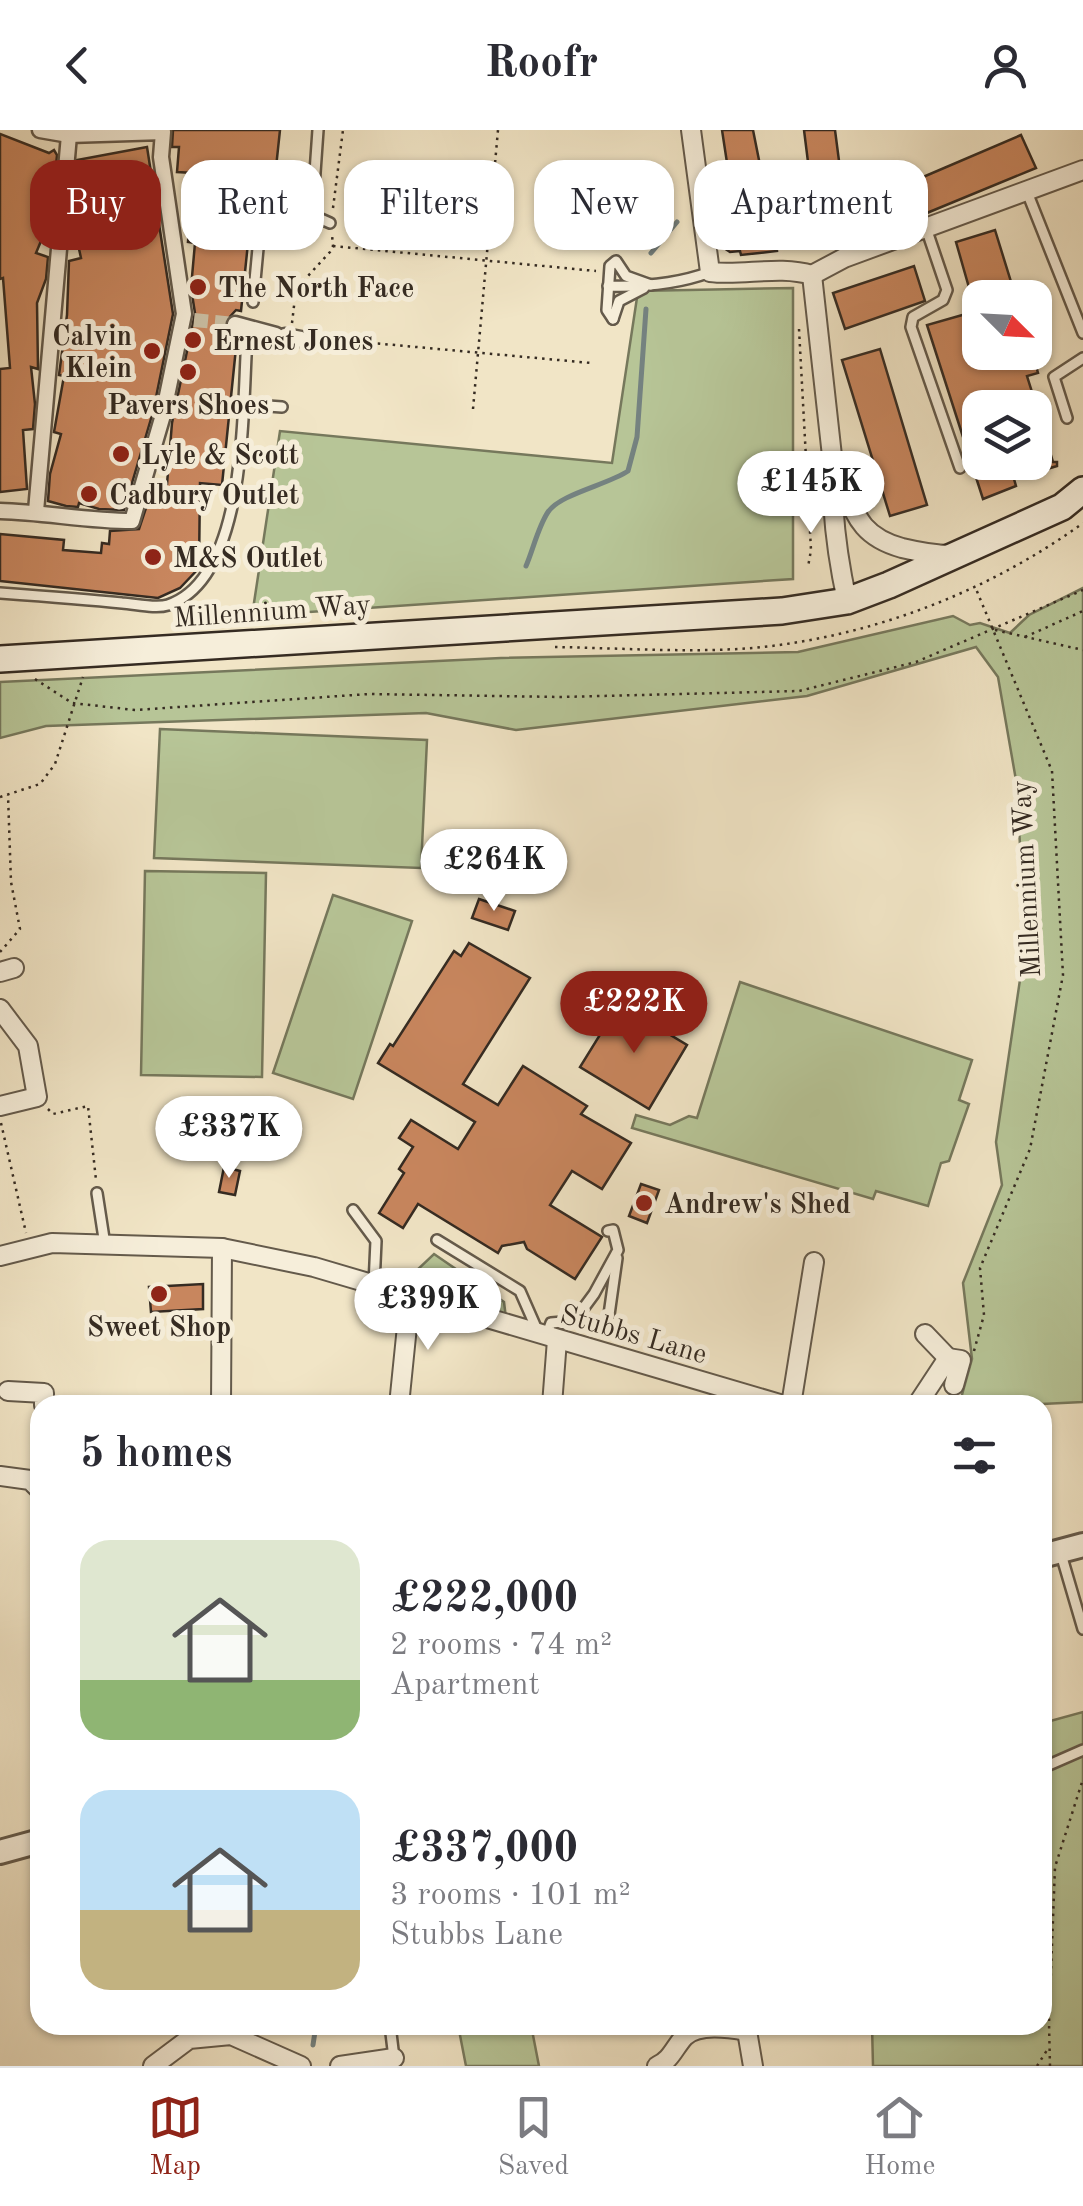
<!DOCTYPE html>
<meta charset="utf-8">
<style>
body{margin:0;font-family:"Old Standard TT",serif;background:#f2f2f3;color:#2b2b33;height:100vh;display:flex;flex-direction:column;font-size:38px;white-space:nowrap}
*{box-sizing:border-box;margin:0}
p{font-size:32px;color:#7c7c81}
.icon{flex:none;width:55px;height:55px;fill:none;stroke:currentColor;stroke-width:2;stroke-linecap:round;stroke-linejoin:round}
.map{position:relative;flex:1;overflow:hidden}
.drawer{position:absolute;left:30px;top:1265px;width:1022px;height:640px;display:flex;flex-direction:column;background:#fff;border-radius:30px;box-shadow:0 2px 8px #0004}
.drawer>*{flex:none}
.hud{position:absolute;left:30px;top:30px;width:1025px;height:90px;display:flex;gap:20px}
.needle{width:65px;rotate:114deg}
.controls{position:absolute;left:962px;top:150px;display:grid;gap:20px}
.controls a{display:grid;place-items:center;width:90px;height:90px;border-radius:20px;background:#fff;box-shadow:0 2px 8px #0004;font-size:50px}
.price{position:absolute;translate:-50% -85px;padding:0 22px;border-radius:35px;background:#fff;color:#222;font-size:32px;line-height:65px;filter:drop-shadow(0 2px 5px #0008)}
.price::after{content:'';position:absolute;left:50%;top:60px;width:30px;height:22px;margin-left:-15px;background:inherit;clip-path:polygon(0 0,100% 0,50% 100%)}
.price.current{background:#8f2418;color:#fff}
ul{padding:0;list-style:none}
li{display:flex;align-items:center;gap:30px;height:250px;padding:0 50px}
li span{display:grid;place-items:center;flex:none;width:280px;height:200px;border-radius:30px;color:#555}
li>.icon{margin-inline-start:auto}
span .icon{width:120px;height:120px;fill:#fffc;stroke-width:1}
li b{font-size:42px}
h2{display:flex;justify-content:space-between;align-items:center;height:120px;padding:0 50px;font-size:42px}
.tag{padding:0 35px;border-radius:30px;background:#fff;box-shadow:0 2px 8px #0004;font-size:35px;line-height:90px}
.tag.current{background:#8f2418;color:#fff}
header{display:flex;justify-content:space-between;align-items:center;height:130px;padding:0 50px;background:#fff;font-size:45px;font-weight:600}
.menu{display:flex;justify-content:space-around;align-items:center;height:140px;border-top:2px solid #e1e1e2;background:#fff;font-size:28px;color:#7c7c81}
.menu a{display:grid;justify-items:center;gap:5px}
.menu .current{color:#8f2418}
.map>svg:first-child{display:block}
</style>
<header><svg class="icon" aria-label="back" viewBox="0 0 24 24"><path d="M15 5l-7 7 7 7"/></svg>Roofr<svg class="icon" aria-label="person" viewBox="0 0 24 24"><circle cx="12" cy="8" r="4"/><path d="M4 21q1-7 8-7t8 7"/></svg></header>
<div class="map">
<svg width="1083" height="1936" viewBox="0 0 1083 1936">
<rect width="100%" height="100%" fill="#f1e5c6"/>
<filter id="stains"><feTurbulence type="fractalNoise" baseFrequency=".002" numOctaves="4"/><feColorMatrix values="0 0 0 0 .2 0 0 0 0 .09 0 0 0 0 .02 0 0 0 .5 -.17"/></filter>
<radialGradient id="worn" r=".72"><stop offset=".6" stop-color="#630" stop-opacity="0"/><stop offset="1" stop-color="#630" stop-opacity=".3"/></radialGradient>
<g fill="#b7c597" stroke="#76785c" stroke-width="2.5">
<polygon points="793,158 793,449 252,486 280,301 612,333 638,161"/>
<polygon points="1083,458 1083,1272 1021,1275 960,1272 972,1229 963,1153 1002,1055 996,1012 1025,816 1017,656 998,547 976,517 807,566 516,600 426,583 46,596 0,608 0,552 501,528 798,522 953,486 970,495 980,493 1010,503 1029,485"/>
<polygon points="160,599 427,610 421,738 154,728"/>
<polygon points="145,741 266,743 262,947 141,945"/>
<polygon points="333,765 412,791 353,969 273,943"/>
<polygon points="740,852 972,930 959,970 969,974 949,1031 941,1033 928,1076 876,1061 873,1069 632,998 636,985 670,995 689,986 697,988"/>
<polygon points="434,1124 504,1172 506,1188 416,1154 416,1141"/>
<polygon points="1083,1582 1083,1936 873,1936 872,1895 1042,1895 1043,1593"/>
<polygon points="458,1895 531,1895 539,1936 466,1936"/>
</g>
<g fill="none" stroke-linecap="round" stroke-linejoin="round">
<g stroke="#758280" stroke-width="5">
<polyline points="651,123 677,92"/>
<path d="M526,436C533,420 538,397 548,382C560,364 607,355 628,341L637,307L646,179"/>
<polyline points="313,1915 316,1895"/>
</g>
</g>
<g fill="#c8865e" stroke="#352b22" stroke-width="2.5">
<polygon points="173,0 280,0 273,66 253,64 241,181 236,180 225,192 227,201 237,208 222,355 200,353 199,438 180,458 158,468 0,451 0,404 64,410 63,420 101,423 102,413 109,414 110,401 139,399 154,354 167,354 172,293 195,183 191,158 195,113 188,112 194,43 177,42 179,17 172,17"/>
<polygon points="722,0 753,0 763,50 770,49 777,121 741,125 740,121 730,122 724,118 721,100 727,86 735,85"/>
<polygon points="804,0 835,0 849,108 818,112"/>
<polygon points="0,4 49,23 54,20 57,25 54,55 44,80 52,83 51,87 36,123 48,127 46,149 37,173 38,239 31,237 35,274 33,299 23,300 27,359 0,362 0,239 10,238 3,148 0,149"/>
<polygon points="1021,5 1036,38 922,85 909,53"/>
<polygon points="147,17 173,184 153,282 124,380 99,379 79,373 78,377 66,376 48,371 50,344 61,304 54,302 64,246 59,245 67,185 69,131 81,128 72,87 80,84 75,60 77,30"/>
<polygon points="995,100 1016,168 972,168 956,112"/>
<polygon points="914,136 925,171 845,199 833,163"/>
<polygon points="980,180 980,222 1032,222 1038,243 1027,246 1037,278 980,278 980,332 1035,332 1035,285 1039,285 1053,332 1057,332 1057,336 1014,349 1016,356 983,369 927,195"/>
<polygon points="880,219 927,375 890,386 842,230"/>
<polygon points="479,769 515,781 508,800 472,788"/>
<polygon points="469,813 530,848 463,954 498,975 523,936 587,976 581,984 631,1013 602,1059 572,1041 550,1075 602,1107 575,1149 527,1119 524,1112 502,1116 498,1123 418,1074 403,1098 379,1083 404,1043 399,1039 413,1017 399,1008 411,990 458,1019 475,992 378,933 390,914 393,916 454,821 461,826"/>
<polygon points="619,874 687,915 649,979 580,937"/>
<polygon points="224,1037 240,1041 235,1065 219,1062"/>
<polygon points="641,1054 659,1060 647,1093 629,1086"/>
<polygon points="203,1154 203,1179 151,1182 149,1157"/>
</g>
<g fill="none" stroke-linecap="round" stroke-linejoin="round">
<polyline stroke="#cbc0a5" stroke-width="14" stroke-dasharray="14 7" stroke-linecap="butt" points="194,190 235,194"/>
<g stroke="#645a4b" stroke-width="14">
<g id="service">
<polyline points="886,52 901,106"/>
<polyline points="1027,62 1083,203"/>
<polyline points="312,85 330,93"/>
<polyline points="926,98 947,160 943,170 913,187 911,197 960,338"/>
<path d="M608,156C642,157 678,154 710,142"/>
<polyline points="253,172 260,97 312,85 318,0"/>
<polyline points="613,189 607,180 610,136 616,131 626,146 651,155"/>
<polyline points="613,189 619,171 644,158"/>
<polyline points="242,274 282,277"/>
<polyline points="1067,288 1054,247 1083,228"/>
<path d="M0,463C41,466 82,469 122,473C136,474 156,479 168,475C248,448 242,278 247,208"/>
<polyline points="97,1063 105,1115"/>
<polyline points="353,1080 376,1111 374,1155"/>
<polyline points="437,1110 520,1161 538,1202"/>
<polyline points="607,1199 617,1128"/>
<polyline points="546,1207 551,1193 574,1191 594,1164 618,1120 613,1100 608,1101"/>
<polyline points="1061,1424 1083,1499"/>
<polyline points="1042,1638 1083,1620"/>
<polyline points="390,1895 394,1928"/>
</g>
</g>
<g stroke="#645a4b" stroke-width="19">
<g id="pedestrian">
<polyline points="235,194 276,205"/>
<polyline points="285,206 301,209"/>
<path d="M0,381C44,382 87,391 132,391L163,285L184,184L161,27L163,2L69,5L40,0"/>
<polyline points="36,381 69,5"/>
</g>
</g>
<g stroke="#645a4b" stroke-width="22">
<g id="minor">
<path d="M691,0L710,142C744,146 779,135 812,145"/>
<path d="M812,145L833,335C855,375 852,404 902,418C919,422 933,425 950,425"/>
<polyline points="812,145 844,128 1083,40"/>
<path d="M833,336C831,382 837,425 847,471"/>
<polyline points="0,842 14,838"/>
<polyline points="0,879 28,916 37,967 0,976"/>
<polyline points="0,1126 52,1113 222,1118 314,1137 783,1275"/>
<polyline points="925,1204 948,1228"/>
<polyline points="8,1261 44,1263 44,1275"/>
<polyline points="221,1275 222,1118"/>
<polyline points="399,1275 410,1167"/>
<polyline points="552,1275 557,1210"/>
<polyline points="791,1275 814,1132"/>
<polyline points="917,1275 948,1228 961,1230 954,1255"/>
<polyline points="0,1346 30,1350 40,1360"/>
<polyline points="746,1895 753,1936"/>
<polyline points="153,1936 189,1909 231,1905 301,1936"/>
<polyline points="340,1936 394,1928"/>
<path d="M657,1936C671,1930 674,1918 684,1907C698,1893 729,1898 747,1901"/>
</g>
</g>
<g stroke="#645a4b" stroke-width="28">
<g id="tertiary">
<polyline points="1042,1426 1083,1415"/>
<polyline points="0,1722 40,1711"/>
</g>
</g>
<g stroke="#352b22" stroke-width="30">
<polyline id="secondary" points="0,529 782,481 847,471 889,455 1062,377 1083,360"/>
</g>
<g stroke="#352b22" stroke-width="2.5" stroke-dasharray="2.5 5" stroke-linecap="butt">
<polyline points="333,78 343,0"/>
<polyline points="333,116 596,141"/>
<polyline points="292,193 296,159 330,122 333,116 332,105"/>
<polyline points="799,199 811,420 808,437"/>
<polyline points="318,208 591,233"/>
<polyline points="473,279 498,0"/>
<polyline points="995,500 1083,520"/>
<polyline points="1025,507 1083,481"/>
<path d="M555,517C620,518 688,523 753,518C871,507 988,462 1083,393"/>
<polyline points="35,549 72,573 135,580 369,564 561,567 799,561 916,532 1083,460"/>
<polyline points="0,667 40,654 55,634 83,547"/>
<polyline points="0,822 20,799 11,752 8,665"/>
<polyline points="48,979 53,984 88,976 96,1050"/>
<polyline points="1,993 26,1103"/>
<polyline points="974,1221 984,1185 980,1138 1030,1019 1063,845 1052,641 976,459"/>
<polyline points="1037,1936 1049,1917"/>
<polyline points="1050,1936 1049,1893 1055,1737 1083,1649"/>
</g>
<use href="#service" stroke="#f6eeda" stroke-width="9"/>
<use href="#pedestrian" stroke="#f6eeda" stroke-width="14"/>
<use href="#minor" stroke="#f6eeda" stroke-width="18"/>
<use href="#tertiary" stroke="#f6eeda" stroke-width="22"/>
<use href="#secondary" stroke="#f6eeda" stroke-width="25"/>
</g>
<g fill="#8f2418" stroke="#f6eeda" stroke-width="4">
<circle cx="198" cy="157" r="10"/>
<circle cx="193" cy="210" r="10"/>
<circle cx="152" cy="221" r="10"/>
<circle cx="188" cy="242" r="10"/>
<circle cx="121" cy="324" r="10"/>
<circle cx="89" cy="364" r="10"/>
<circle cx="153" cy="427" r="10"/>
<circle cx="644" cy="1073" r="10"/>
<circle cx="159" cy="1164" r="10"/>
</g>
<g text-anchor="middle" stroke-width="10" stroke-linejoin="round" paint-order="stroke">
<g font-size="28" font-weight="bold" fill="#352b22" stroke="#f6eeda" text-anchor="start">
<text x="218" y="167">The North Face</text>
<text x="132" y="215" text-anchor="end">Calvin<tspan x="132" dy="32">Klein</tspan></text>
<text x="213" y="220">Ernest Jones</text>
<text x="188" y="284" text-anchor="middle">Pavers Shoes</text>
<text x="141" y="334">Lyle &amp; Scott</text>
<text x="109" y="374">Cadbury Outlet</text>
<text x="173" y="437">M&amp;S Outlet</text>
<text x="664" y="1083">Andrew's Shed</text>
<text x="159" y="1206" text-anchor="middle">Sweet Shop</text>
</g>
<g font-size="28" fill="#352b22" stroke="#f6eeda">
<text transform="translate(272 480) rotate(-4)" y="10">Millennium Way</text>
<text transform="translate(1025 749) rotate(-93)" y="10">Millennium Way</text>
<text transform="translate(634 1203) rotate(16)" y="10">Stubbs Lane</text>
</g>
</g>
<rect width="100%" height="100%" filter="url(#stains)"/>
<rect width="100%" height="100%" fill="url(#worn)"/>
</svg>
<div class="controls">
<a><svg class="needle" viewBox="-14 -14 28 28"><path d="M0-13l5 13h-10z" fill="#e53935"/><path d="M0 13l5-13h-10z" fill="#7c7c81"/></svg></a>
<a><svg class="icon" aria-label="layers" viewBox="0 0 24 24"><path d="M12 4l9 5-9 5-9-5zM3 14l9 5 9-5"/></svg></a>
</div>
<b class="price" style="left:811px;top:406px">£145K</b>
<b class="price" style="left:494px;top:784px">£264K</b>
<b class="price current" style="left:634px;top:926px">£222K</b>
<b class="price" style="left:229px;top:1051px">£337K</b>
<b class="price" style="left:428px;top:1223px">£399K</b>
<div class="hud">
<a class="tag current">Buy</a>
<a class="tag">Rent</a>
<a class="tag">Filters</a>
<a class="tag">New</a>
<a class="tag">Apartment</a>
</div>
<section class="drawer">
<h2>5 homes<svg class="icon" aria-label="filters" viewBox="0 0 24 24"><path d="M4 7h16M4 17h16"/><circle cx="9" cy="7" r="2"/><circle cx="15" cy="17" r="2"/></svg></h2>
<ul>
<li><span style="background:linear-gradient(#dfe7d0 70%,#8fb573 0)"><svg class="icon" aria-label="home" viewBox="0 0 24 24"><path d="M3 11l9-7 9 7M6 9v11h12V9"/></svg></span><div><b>£222,000</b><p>2 rooms · 74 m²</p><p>Apartment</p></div></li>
<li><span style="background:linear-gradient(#bfe0f5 60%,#c2b280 0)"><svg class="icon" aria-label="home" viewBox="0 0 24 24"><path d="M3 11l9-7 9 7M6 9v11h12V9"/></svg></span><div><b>£337,000</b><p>3 rooms · 101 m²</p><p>Stubbs Lane</p></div></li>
</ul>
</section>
</div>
<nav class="menu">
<a class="current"><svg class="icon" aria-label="map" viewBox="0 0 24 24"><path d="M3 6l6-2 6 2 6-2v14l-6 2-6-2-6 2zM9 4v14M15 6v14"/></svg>Map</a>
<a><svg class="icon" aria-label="saved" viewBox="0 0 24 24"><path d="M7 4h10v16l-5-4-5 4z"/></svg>Saved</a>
<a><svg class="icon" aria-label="home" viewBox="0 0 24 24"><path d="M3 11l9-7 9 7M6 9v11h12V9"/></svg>Home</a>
</nav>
